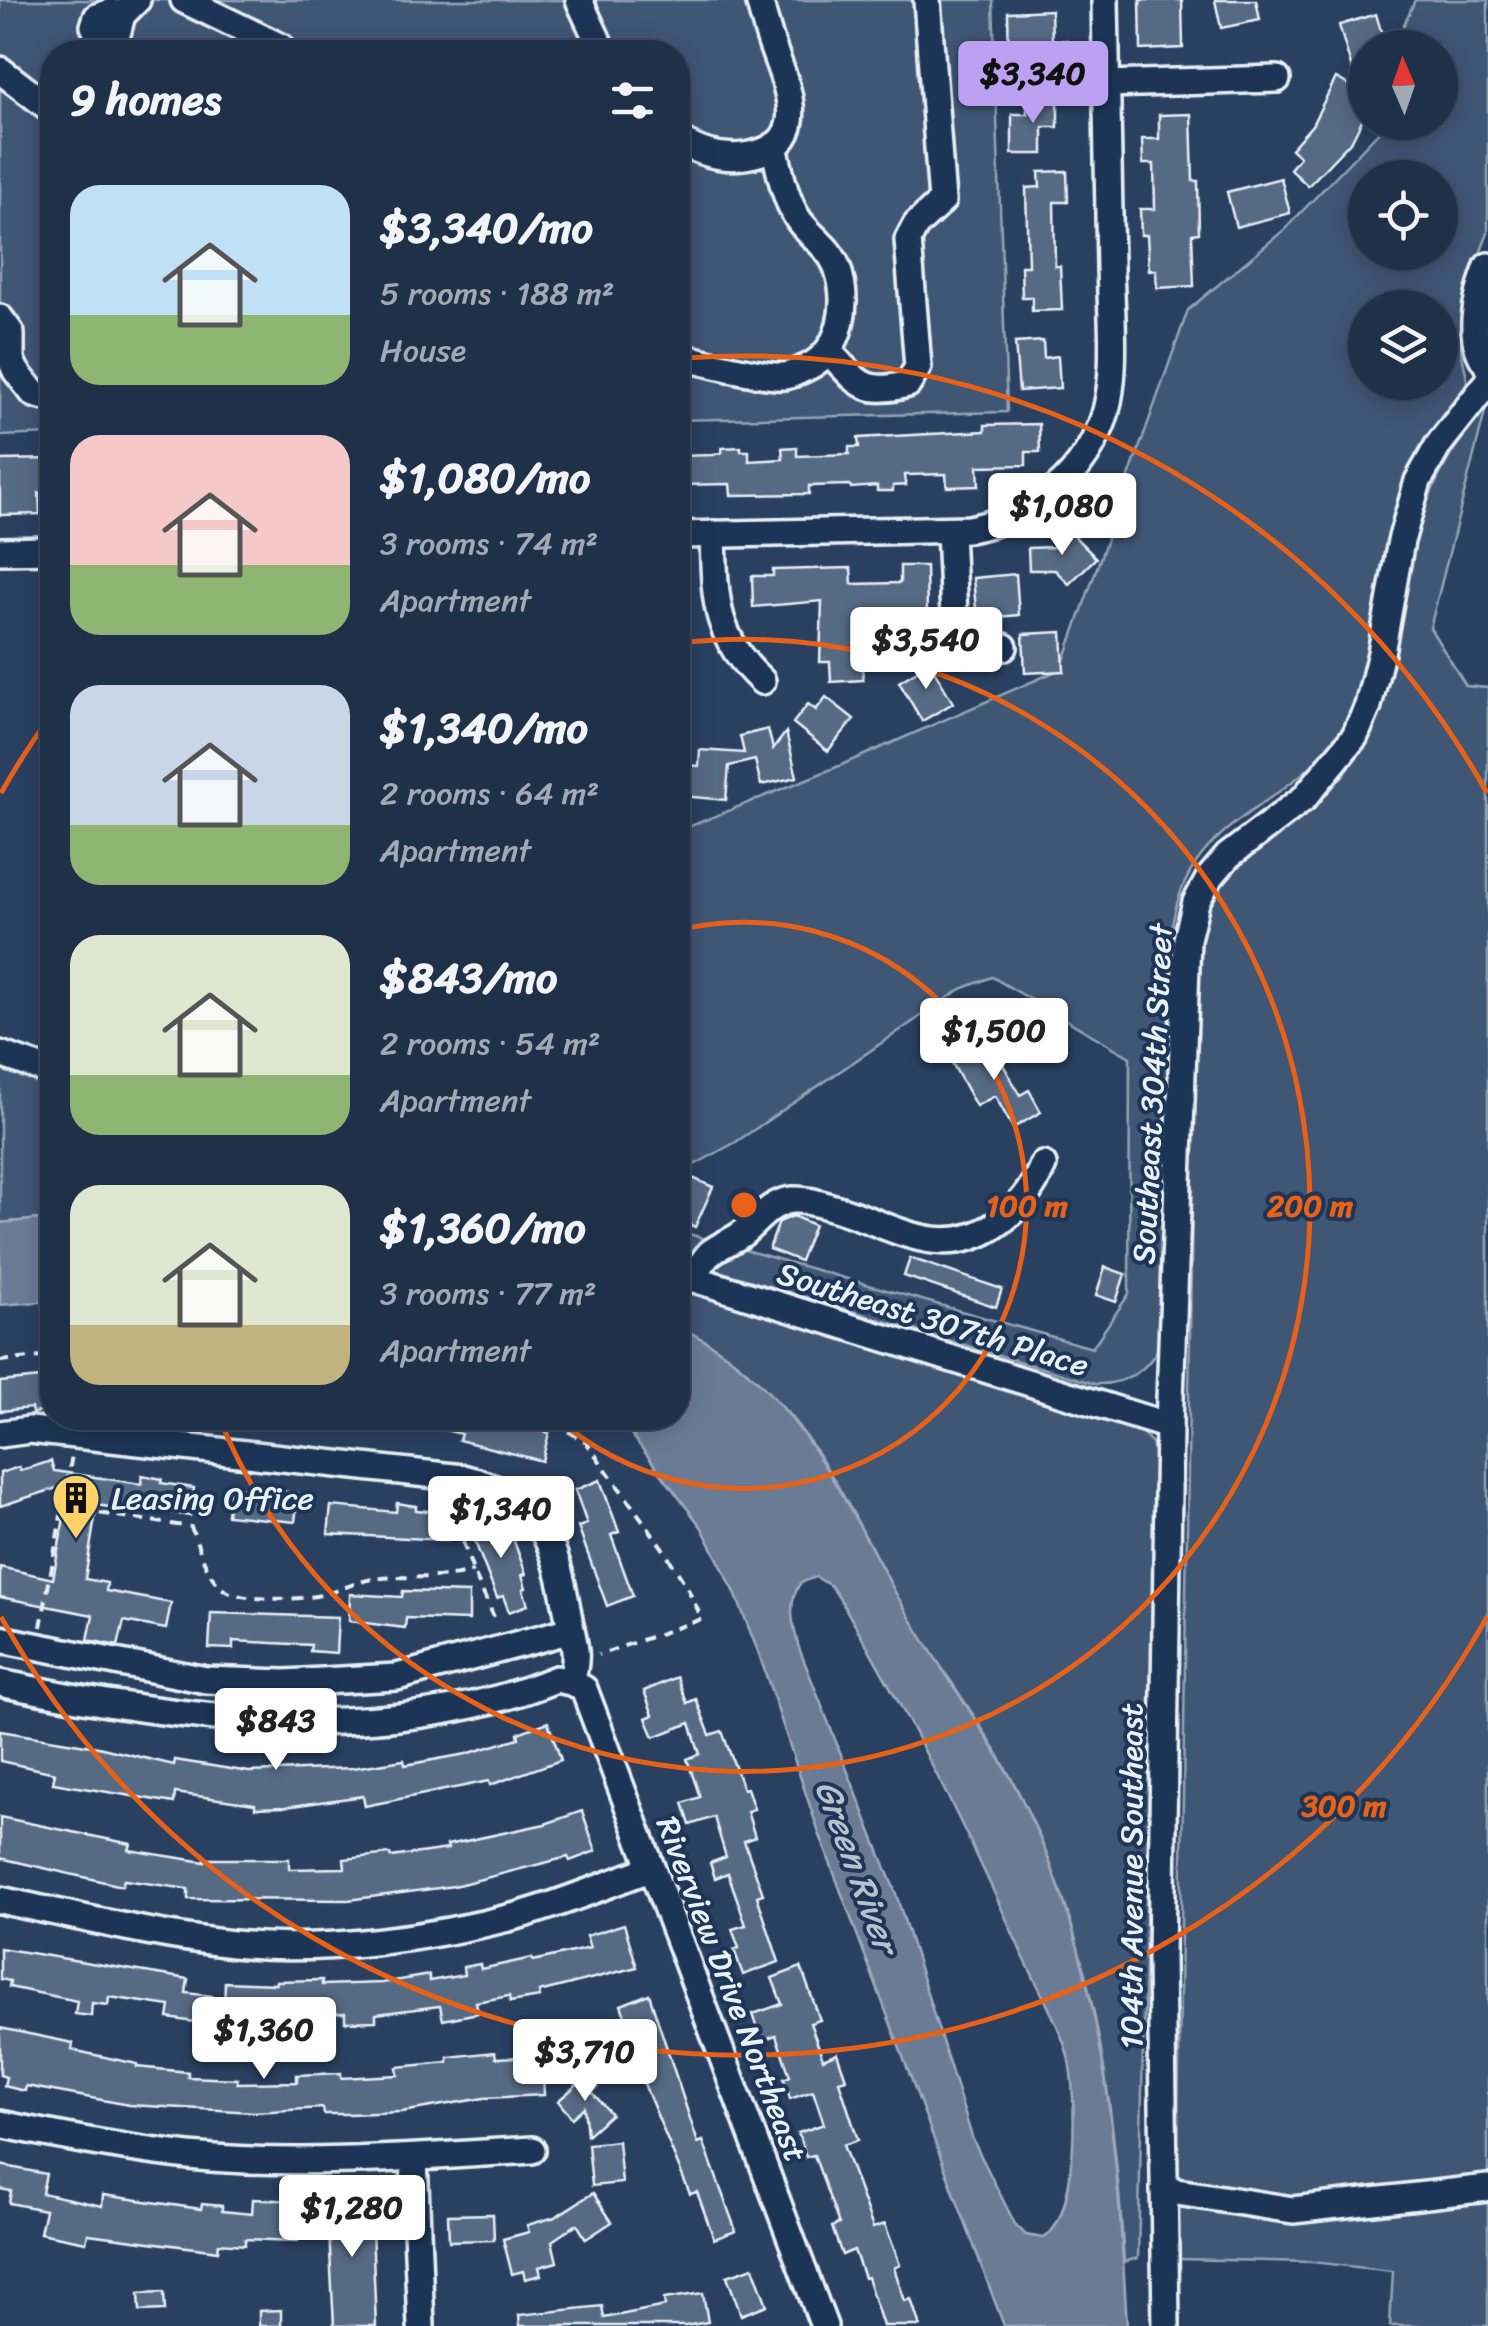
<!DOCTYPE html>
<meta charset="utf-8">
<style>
body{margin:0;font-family:Sriracha,sans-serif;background:#273850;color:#f1f3f6;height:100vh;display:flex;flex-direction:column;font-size:38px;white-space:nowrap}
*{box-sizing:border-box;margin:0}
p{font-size:32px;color:#a1a9b4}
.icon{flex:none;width:55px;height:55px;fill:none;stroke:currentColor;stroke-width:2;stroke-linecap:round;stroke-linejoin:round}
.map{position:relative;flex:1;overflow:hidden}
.panel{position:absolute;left:40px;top:40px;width:650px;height:1390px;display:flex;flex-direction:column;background:#1f3049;border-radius:40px;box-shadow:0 5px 25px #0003,0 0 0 2px #3c4b61}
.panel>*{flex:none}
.needle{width:65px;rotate:358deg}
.controls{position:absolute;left:1348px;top:30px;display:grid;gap:20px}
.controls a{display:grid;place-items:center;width:110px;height:110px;border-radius:50%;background:#1f3049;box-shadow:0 5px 25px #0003,0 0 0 2px #3c4b61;font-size:50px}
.price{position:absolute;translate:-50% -85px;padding:0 22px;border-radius:10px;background:#fff;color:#222;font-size:32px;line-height:65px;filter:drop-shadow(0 2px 5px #0008)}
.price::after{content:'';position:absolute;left:50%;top:60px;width:30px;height:22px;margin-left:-15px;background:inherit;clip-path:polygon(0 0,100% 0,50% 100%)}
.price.active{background:#bca0f2;color:#111}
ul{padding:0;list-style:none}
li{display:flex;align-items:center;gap:30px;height:250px;padding:0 30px}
li span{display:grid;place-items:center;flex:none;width:280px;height:200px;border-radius:30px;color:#555}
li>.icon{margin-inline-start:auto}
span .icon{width:120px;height:120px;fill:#fffc;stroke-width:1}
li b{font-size:42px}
h2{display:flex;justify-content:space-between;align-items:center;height:120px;padding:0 30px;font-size:42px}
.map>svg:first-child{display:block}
</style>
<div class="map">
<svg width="1488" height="2326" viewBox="0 0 1488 2326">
<rect width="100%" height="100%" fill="#294061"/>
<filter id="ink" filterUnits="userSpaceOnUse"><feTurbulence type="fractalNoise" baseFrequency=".01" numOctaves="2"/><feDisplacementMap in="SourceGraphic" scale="20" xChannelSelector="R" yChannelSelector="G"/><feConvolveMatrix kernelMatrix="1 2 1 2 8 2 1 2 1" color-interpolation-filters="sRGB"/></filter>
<g filter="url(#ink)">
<g fill="#415774" stroke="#94a4b6" stroke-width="2.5" fill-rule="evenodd">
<polygon points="0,0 993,0 1007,412 678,420 678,52 52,52 52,434 0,436"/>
<path d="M1415,0H1488V233L1467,287L1461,318V350L1468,383C1449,406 1429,430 1417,458C1411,474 1409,493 1405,509C1391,572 1378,668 1348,721C1293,816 1179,810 1170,944L1163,1337C1152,1368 1128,1385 1095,1384L678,1259V1231L1092,1348L1129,1294L1130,1057L992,977L961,989L736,1142L678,1174V831L839,766L1061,669L1188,310L1284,230L1387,123L1440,122V48L1400,47L1401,31ZM1365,178H1440V252H1365ZM1365,308H1440V382H1365Z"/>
<path d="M1488,400L1430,628L1466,686L1488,688V2326H1390L1393,2271L1312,2262L1176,2259L1196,932C1205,911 1213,890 1228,872C1247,850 1272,837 1295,821C1317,805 1338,784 1354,761C1401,691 1397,606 1419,527C1432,479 1459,440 1488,400Z"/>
<polygon points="0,1062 52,1079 52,1218 0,1223"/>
<path d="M678,1279L1135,1426L1152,1443L1157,1461L1138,2258L1124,2262C1114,2090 1090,1918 1004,1765C972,1707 930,1656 898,1598C866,1539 829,1460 785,1410C772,1395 754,1383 739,1370C719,1353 702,1337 678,1327Z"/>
</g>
<g fill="#6b7c95" stroke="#9dabbd" stroke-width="2.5" fill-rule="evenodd">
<polygon points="52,1218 52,1301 0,1305 0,1223"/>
<path d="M678,1327C787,1374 840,1491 894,1590C935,1665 990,1732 1027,1810C1105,1972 1117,2149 1127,2326H1004L819,1833L759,1654L735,1593L702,1528L619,1418H678ZM816,1577L831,1586L841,1601C907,1712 966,1828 1018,1945C1033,1979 1059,2022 1068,2056C1077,2094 1079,2215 1044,2238L1026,2235L1015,2224L973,2140L896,1894L799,1648C793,1626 786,1603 801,1582Z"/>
</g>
<g fill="#556a83" stroke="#e8f1f8" stroke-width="2.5">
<polygon points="1140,0 1182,0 1183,48 1141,50"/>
<polygon points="1215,0 1256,0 1260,20 1221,28"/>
<polygon points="1051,10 1052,41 1067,40 1068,71 1024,72 1024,57 1009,57 1008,12"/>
<polygon points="1376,14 1386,48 1365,48 1365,114 1352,140 1308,186 1290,169 1300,157 1291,149 1312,125 1336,78 1358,90 1339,25"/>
<polygon points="1027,100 1058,100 1058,127 1043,127 1043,154 1012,154 1012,114 1027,114"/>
<polygon points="1191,114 1193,181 1198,181 1199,233 1192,234 1194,286 1157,288 1156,270 1149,270 1147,235 1141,235 1140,209 1155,209 1154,164 1143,164 1142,139 1159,139 1159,115"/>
<polygon points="1067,171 1068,202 1054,202 1055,266 1060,266 1062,310 1032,311 1032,297 1022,297 1021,266 1028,266 1026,188 1040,187 1039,172"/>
<polygon points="1281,178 1290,213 1236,227 1227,192"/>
<polygon points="1043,341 1044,358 1058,356 1060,388 1019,391 1015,343"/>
<polygon points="1039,424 1040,452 1026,452 1026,465 978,466 979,486 947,487 946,474 905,475 906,485 893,486 893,491 877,491 877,486 851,488 850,485 809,486 809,494 731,495 730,484 678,485 678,456 713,455 722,452 722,448 741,447 741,451 749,451 749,461 783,459 782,448 797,447 797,456 849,454 849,447 859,447 858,438 985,431 985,425"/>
<polygon points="52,459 52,493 39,493 40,514 0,515 0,460"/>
<polygon points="1070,532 1096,558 1069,584 1055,570 1029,570 1028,548 1054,547"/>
<polygon points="900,566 926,566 927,615 862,616 863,680 831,682 830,662 820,662 822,601 753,607 752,576 773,576 773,570 851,568 852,584 900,583"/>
<polygon points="1016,574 1019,615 977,619 973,578"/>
<polygon points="1062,632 1064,671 1025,673 1023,634"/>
<polygon points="930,663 953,703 922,721 899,682"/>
<polygon points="826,697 854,719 828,751 793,723 808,704 816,710"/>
<polygon points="768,729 773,749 786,732 797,777 761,785 755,760 729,766 726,800 682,796 684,765 699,766 700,750 744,753 740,736"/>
<polygon points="989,1039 1020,1095 1029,1090 1041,1112 1013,1128 995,1096 976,1106 951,1061"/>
<polygon points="688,1176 713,1187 695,1227 678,1219 678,1199"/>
<polygon points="793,1216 814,1225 800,1261 769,1249 779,1222"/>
<polygon points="910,1258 1002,1289 996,1307 904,1276"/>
<polygon points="1105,1267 1125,1274 1116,1302 1096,1295"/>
<polygon points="52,1377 50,1411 32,1413 31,1408 0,1411 0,1382"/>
<polygon points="420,1418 485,1418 549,1433 542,1461 459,1440 461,1434 419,1423"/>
<polygon points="51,1461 54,1471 141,1484 142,1475 162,1479 161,1483 194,1488 190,1516 140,1507 139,1512 97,1505 85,1579 107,1583 106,1591 171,1603 166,1629 124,1621 118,1646 88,1640 93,1615 0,1597 0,1567 53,1579 70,1484 0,1506 0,1473 19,1467 20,1471"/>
<polygon points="600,1480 619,1532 611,1535 633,1596 607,1606 578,1527 587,1524 575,1490"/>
<polygon points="230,1486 298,1493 295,1522 227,1515"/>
<polygon points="397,1503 416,1506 416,1510 450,1513 447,1540 328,1534 331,1506 396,1512"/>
<polygon points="493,1514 497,1524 503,1521 507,1534 511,1533 526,1574 522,1575 526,1588 523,1589 528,1605 509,1612 503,1596 497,1598 468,1524"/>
<polygon points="403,1591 469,1593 469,1620 406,1618 405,1628 349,1621 350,1594 402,1597"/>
<polygon points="211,1613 338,1617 336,1653 310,1651 311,1645 233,1641 233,1649 209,1648"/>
<polygon points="677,1677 687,1703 696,1699 710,1735 722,1731 743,1789 747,1788 754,1809 747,1811 755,1837 744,1841 763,1894 757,1896 779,1962 743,1975 734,1950 739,1948 732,1929 746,1925 728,1873 715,1878 710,1863 726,1857 714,1817 690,1825 683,1803 700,1797 687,1759 700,1754 690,1723 654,1737 646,1718 653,1715 644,1691"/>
<polygon points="548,1722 561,1760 490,1785 489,1781 365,1806 363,1796 285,1807 255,1808 255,1804 175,1793 174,1803 53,1783 55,1773 0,1761 0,1731 98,1747 174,1765 175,1760 249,1772 353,1768 404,1760 405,1765 466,1754 519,1738 518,1733"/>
<polygon points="582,1811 596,1851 570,1861 568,1857 454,1886 348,1900 188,1899 188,1889 124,1880 122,1886 0,1858 0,1817 131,1844 129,1850 205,1862 205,1859 289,1859 289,1869 345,1868 344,1859 390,1854 391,1857 448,1849 447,1845 545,1824"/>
<polygon points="624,1924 637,1967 539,1992 540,1997 510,2002 509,1996 476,2002 478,2013 443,2020 440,2006 376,2014 376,2021 345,2022 345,2013 271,2014 270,2026 239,2024 239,2010 224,2010 225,1982 276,1984 276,1981 322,1980 322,1985 382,1983 429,1975 429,1981 464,1975 463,1967 480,1964 481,1969 532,1958 533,1961 590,1948 586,1936"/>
<polygon points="0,1948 188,1979 186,1993 212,1996 208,2024 168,2018 170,2006 109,1997 108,2005 92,2003 91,2016 75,2014 77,2001 9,1987 10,1981 0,1979"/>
<polygon points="801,1967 820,2020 810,2023 823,2059 837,2053 846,2079 839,2081 858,2140 843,2145 873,2228 885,2224 900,2265 894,2268 905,2301 911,2299 920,2326 883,2326 867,2277 864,2278 854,2250 842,2255 832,2227 839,2224 814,2155 806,2157 798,2133 824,2124 813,2091 790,2099 784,2079 790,2076 776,2035 762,2040 753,2014 782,2004 772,1978"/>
<polygon points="649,1994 698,2143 703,2141 736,2231 714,2239 697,2192 690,2194 630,2050 622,2053 612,2024 626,2019 621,2005"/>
<polygon points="0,2028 73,2043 72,2050 137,2064 137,2067 188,2072 188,2077 237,2079 237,2083 297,2082 297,2075 341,2073 341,2078 398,2075 397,2067 448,2062 448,2057 495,2052 496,2058 542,2056 544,2095 484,2098 402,2112 349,2114 324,2114 323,2108 254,2112 129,2105 26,2086 25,2091 4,2086 6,2077 0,2075"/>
<polygon points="588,2075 598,2087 592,2092 611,2114 587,2135 584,2107 572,2118 558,2101"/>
<polygon points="618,2141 622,2183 592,2186 588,2144"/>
<polygon points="0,2165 46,2174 42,2193 102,2206 103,2195 201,2209 202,2204 222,2206 222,2211 252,2214 253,2199 300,2201 298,2241 245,2239 245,2245 219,2243 218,2251 88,2234 86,2242 40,2233 45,2210 9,2203 11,2191 0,2189"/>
<polygon points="364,2183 365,2230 372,2229 376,2326 334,2326 329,2232 335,2231 334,2184"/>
<polygon points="593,2193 612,2222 586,2239 577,2224 552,2241 557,2262 539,2267 541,2275 525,2279 523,2271 512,2274 503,2239 529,2232 527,2225 555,2217"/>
<polygon points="493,2214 494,2240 449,2241 448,2215"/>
<polygon points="753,2267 767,2305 741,2315 727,2276"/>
<polygon points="164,2292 165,2310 140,2311 139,2293"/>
<polygon points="703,2293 708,2322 685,2326 520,2326 519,2315 602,2306 604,2318 665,2306 664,2299"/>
<polygon points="281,2310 281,2326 259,2326 259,2311"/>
</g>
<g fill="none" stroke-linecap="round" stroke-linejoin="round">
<g stroke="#e8f1f8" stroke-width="32">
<g id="minor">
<polyline points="184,0 281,47 284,52"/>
<polyline points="579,0 603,52"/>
<polyline points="122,15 111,12 97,17 94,26 98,34 106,39 117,34 122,15 137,0"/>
<polyline points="0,70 52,110"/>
<polyline points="1106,84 1277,79"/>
<path d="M678,138C695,152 721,159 744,156C815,146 788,90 772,45C767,31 763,15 759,0"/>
<path d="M1488,266C1477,296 1465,339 1488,366"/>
<polyline points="0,318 11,333 11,360 16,371 34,394 45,397 52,392"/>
<path d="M829,352C859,383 863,396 908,384L918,367L908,240L916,225L942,201L927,0"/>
<path d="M678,356C699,361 765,378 784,376C791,376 800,370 806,368C842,352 850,303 837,267C829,246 810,237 798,219C784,197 780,171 774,146"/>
<polyline points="950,531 955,637 965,644 1004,647"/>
<path d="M713,534C715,596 713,636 762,681"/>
<path d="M678,535L969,529C1029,518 1077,484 1101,426C1119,382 1111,314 1110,267C1108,178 1106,89 1105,0"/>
<polyline points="0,551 52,550"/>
<polyline points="0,1054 52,1072"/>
<polyline points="678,1274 1169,1426"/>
<path d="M692,1278C698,1270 703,1260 710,1253C720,1245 733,1241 743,1233C759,1220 770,1202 793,1200C808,1199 823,1205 838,1209C893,1226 942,1262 997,1224C1017,1210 1034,1188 1043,1165"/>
<path d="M0,1434L30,1430L463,1478C541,1497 555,1541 568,1614C573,1644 580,1651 571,1682"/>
<polyline points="0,1639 206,1680 285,1683 397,1677 571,1630"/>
<path d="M0,1683C177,1720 384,1749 556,1679L571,1682L584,1689L824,2326"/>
<path d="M0,1900C77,1916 155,1936 233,1944C324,1953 432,1938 520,1915C564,1903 607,1884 650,1869"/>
<path d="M0,2124C63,2137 125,2149 189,2156C302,2167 419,2157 532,2150"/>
<polyline points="414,2158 421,2326"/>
<polyline points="1164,2190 1293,2210 1488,2188"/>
<polyline points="1166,2326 1161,1958 1169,1426 1187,939 1196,902 1210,877 1228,856 1304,798 1355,736 1368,706 1381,653 1401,541 1418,481 1439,444 1488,382"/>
</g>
</g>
<g stroke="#e8f1f8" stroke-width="4" stroke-dasharray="10 8" stroke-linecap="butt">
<polyline points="0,1361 52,1356"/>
<polyline points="535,1418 554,1423 586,1442 662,1547 687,1587 702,1619 598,1655"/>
<path d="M64,1508L191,1527C199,1546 206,1576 223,1589C239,1602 300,1600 321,1595C339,1591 354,1582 373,1579C406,1574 441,1582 473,1571"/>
<polyline points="457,1525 473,1571 494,1617"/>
<polyline points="41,1627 72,1455"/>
</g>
<use href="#minor" stroke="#1d3557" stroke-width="25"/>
</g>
</g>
<g fill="none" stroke="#e86118" stroke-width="5">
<path d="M678 930A283 283 0 1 1 558 1419"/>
<path d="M680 643A566 566 0 1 1 221 1422"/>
<path d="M1487 1617A849 849 0 0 1 1 1617M1 793A849 849 0 0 1 49 718M685 358A849 849 0 0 1 1487 793"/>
</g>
<defs>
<g id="building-pin" transform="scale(2.5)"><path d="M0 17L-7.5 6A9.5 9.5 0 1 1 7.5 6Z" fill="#ffd166" stroke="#1d3557"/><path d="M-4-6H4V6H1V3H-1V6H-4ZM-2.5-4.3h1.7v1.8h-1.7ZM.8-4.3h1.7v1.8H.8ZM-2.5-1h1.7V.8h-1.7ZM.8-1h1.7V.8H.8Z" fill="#111"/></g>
</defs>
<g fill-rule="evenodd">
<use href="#building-pin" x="76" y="1498"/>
</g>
<g text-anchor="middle" stroke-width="8" stroke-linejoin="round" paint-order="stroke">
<g font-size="32" fill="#e8f1f8" stroke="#1d3557">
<text transform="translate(1152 1094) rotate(-87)" y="11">Southeast 304th Street</text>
<text transform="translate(933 1319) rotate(17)" y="11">Southeast 307th Place</text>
<text transform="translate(1131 1876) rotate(-90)" y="11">104th Avenue Southeast</text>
<text transform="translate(732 1989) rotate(69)" y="11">Riverview Drive Northeast</text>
</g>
<g font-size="32" fill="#e8f1f8" stroke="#1d3557" text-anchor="start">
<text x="111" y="1509">Leasing Office</text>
</g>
<g font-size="35" font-style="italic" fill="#b6c2d0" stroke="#1d3557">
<text transform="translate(857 1866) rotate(70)" y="12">Green River</text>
</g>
</g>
<circle cx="744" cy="1205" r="15" fill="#e86118" stroke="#1d3557" stroke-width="5"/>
<g font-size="30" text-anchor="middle" font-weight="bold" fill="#e86118" stroke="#1d3557" stroke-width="8" stroke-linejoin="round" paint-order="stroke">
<text x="1027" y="1216">100 m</text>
<text x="1310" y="1216">200 m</text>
<text x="1344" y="1816">300 m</text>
</g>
</svg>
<div class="controls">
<a><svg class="needle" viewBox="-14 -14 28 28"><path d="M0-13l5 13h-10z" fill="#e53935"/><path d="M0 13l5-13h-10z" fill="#a1a9b4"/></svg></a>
<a><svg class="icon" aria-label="locate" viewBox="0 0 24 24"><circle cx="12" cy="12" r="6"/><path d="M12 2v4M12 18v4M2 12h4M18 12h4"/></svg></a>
<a><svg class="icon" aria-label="layers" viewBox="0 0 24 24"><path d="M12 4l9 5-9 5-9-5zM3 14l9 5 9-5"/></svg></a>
</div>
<b class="price active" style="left:1033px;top:126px">$3,340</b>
<b class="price" style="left:1062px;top:558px">$1,080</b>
<b class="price" style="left:926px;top:692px">$3,540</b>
<b class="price" style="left:994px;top:1083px">$1,500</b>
<b class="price" style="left:501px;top:1561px">$1,340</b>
<b class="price" style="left:276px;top:1773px">$843</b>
<b class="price" style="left:264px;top:2082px">$1,360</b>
<b class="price" style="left:585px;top:2104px">$3,710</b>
<b class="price" style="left:352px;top:2260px">$1,280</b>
<section class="panel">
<h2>9 homes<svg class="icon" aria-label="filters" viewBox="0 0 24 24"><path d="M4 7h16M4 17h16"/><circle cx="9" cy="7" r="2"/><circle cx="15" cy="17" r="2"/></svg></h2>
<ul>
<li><span style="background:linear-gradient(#bfe0f5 65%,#8fb573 0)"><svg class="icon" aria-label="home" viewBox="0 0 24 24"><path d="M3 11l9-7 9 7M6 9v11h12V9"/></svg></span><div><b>$3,340/mo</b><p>5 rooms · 188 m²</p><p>House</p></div></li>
<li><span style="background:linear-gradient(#f6c9c9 65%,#8fb573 0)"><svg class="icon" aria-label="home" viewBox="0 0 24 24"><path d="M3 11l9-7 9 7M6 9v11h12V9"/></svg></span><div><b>$1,080/mo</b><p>3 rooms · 74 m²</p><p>Apartment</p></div></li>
<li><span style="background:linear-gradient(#c9d6e8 70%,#8fb573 0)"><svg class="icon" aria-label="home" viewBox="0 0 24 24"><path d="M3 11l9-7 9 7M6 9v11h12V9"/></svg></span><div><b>$1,340/mo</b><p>2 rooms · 64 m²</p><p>Apartment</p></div></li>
<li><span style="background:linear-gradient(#dfe7d0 70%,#8fb573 0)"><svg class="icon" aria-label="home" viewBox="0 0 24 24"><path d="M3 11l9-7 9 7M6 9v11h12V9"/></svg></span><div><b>$843/mo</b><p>2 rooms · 54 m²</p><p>Apartment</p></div></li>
<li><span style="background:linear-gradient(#dfe7d0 70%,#c2b280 0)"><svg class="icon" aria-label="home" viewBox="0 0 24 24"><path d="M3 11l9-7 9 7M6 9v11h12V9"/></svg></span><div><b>$1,360/mo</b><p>3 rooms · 77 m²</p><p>Apartment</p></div></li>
</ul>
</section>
</div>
